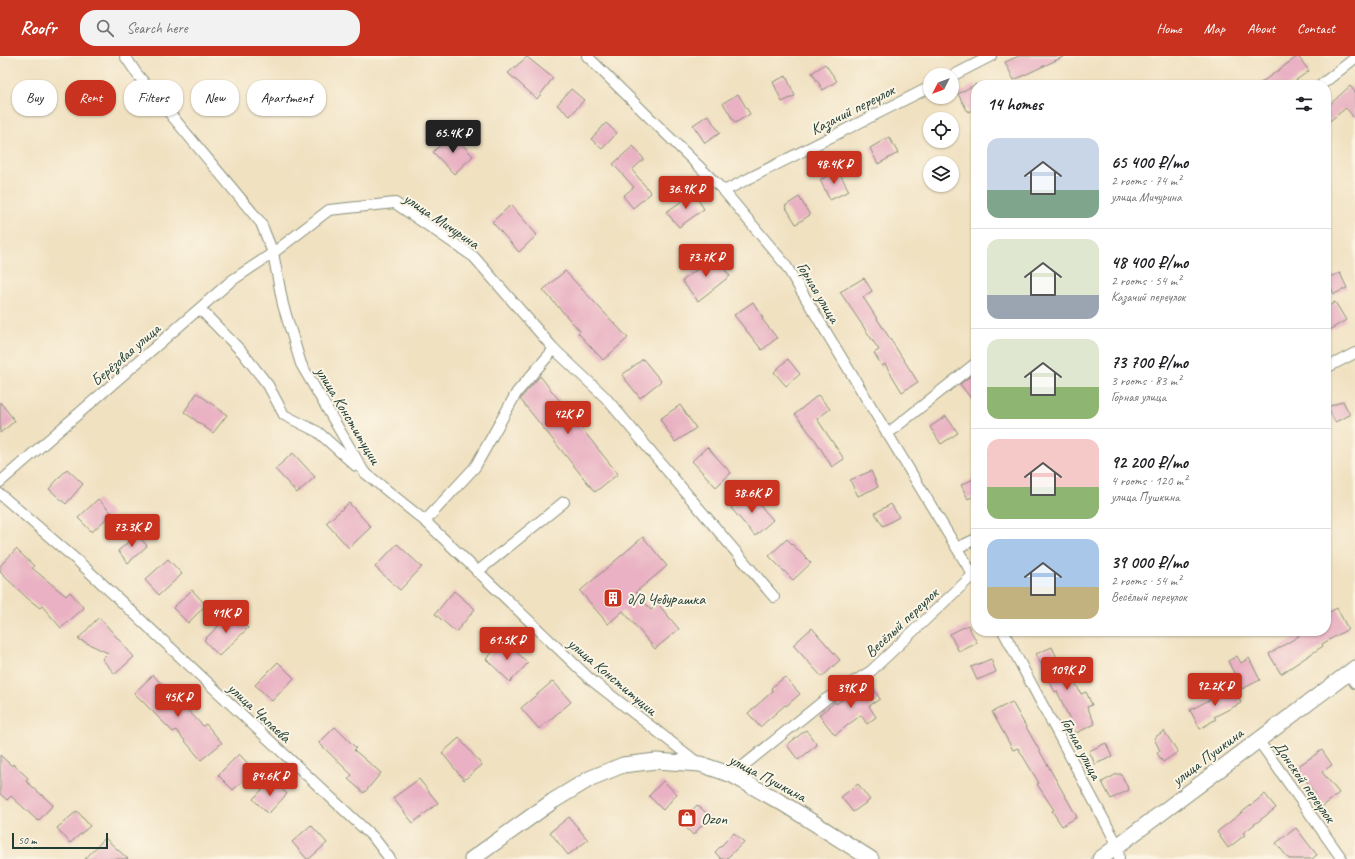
<!DOCTYPE html>
<meta charset="utf-8">
<style>
body{margin:0;font-family:Caveat,sans-serif;background:#f2f2f2;color:#202124;height:100vh;display:flex;flex-direction:column;font-size:15px;white-space:nowrap}
*{box-sizing:border-box;margin:0}
p{font-size:13px;color:#757577}
.icon{flex:none;width:22px;height:22px;fill:none;stroke:currentColor;stroke-width:2;stroke-linecap:round;stroke-linejoin:round}
.map{position:relative;flex:1;overflow:hidden}
.side{position:absolute;left:971px;top:24px;width:360px;height:556px;display:flex;flex-direction:column;background:#fff;border-radius:16px;box-shadow:0 1px 3px #0004}
.side>*{flex:none}
.hud{position:absolute;left:12px;top:24px;width:380px;height:36px;display:flex;gap:8px}
.needle{width:26px;rotate:228deg}
.tools{position:absolute;left:923px;top:12px;display:grid;gap:8px}
.tools a{display:grid;place-items:center;width:36px;height:36px;border-radius:50%;background:#fff;box-shadow:0 1px 3px #0004;font-size:20px}
.scale{position:absolute;left:12px;bottom:10px;width:96px;box-sizing:border-box;padding-left:4px;border:2px solid #1f3d34;border-top:0;font-size:11px;line-height:14px;white-space:nowrap;color:#1f3d34;-webkit-text-stroke:3px #fcf5e5;paint-order:stroke}
.price{position:absolute;translate:-50% -34px;padding:0 9px;border-radius:4px;background:#c8321e;color:#fff;font-size:13px;line-height:26px;filter:drop-shadow(0 1px 2px #0008)}
.price::after{content:'';position:absolute;left:50%;top:24px;width:12px;height:9px;margin-left:-6px;background:inherit;clip-path:polygon(0 0,100% 0,50% 100%)}
.price.on{background:#222;color:#fff}
ul{padding:0;list-style:none}
li{display:flex;align-items:center;gap:12px;height:100px;padding:0 16px}
li+li{border-top:1px solid #e0e0e0}
li span{display:grid;place-items:center;flex:none;width:112px;height:80px;border-radius:12px;color:#555}
li>.icon{margin-inline-start:auto}
span .icon{width:48px;height:48px;fill:#fffc;stroke-width:1}
li b{font-size:17px}
h2{display:flex;justify-content:space-between;align-items:center;height:48px;padding:0 16px;font-size:17px}
.chip{padding:0 14px;border-radius:16px;background:#fff;box-shadow:0 1px 3px #0004;font-size:14px;line-height:36px}
.chip.on{background:#c8321e;color:#fff}
header{display:flex;align-items:center;gap:24px;box-sizing:border-box;height:56px;padding:0 20px;background:#c8321e;color:#fff}
header strong{font-size:19px}
nav{display:flex;gap:22px;margin-inline-start:auto;font-size:14px}
.search{width:280px;height:36px;background:#f2f2f2;display:flex;align-items:center;gap:10px;box-sizing:border-box;padding:0 14px;border-radius:16px;color:#757577;font-size:15px}
.map>svg:first-child{display:block}
</style>
<header>
<strong>Roofr</strong>
<div class="search"><svg class="icon" aria-label="search" viewBox="0 0 24 24"><circle cx="10" cy="10" r="6"/><path d="M15 15l6 6"/></svg>Search here</div>
<nav><a>Home</a><a>Map</a><a>About</a><a>Contact</a></nav>
</header>
<div class="map">
<svg width="1355" height="803" viewBox="0 0 1355 803">
<rect width="100%" height="100%" fill="#fcf5e5"/>
<filter id="ink" filterUnits="userSpaceOnUse"><feTurbulence type="fractalNoise" baseFrequency=".025" numOctaves="2"/><feDisplacementMap in="SourceGraphic" scale="8" xChannelSelector="R" yChannelSelector="G"/><feConvolveMatrix kernelMatrix="1 2 1 2 8 2 1 2 1" color-interpolation-filters="sRGB"/></filter>
<filter id="wash" filterUnits="userSpaceOnUse"><feTurbulence type="fractalNoise" baseFrequency=".012" numOctaves="4" result="noise"/><feDisplacementMap in="SourceGraphic" scale="16" xChannelSelector="R" yChannelSelector="G"/><feGaussianBlur stdDeviation="0.9" result="paint"/><feColorMatrix in="noise" values="0 0 0 0 0 0 0 0 0 0 0 0 0 0 0 0 0 1.4 0 .05"/><feComposite in="paint" operator="in"/></filter>
<g filter="url(#wash)">
<rect width="100%" height="100%" fill="#f0e1c1"/>
<g id="blocks">
<g fill="#e9b1c3">
<polygon points="1019,0 1065,0 1014,24 1005,6"/>
<polygon points="1298,0 1309,15 1289,29 1258,29"/>
<polygon points="527,1 553,22 537,43 508,17"/>
<polygon points="825,8 837,25 823,34 812,17"/>
<polygon points="786,20 795,40 782,46 773,26"/>
<polygon points="976,28 976,52 968,56 958,38"/>
<polygon points="1350,30 1355,36 1355,63 1346,52 1326,68 1326,52"/>
<polygon points="571,33 584,44 570,60 557,49"/>
<polygon points="738,38 750,58 735,67 723,47"/>
<polygon points="708,59 720,77 705,87 693,69"/>
<polygon points="606,67 617,77 602,93 591,83"/>
<polygon points="452,78 473,100 454,118 433,96"/>
<polygon points="889,81 898,97 878,108 870,92"/>
<polygon points="633,90 644,103 632,114 651,137 633,152 623,140 634,131 613,108"/>
<polygon points="838,114 849,135 830,144 820,124"/>
<polygon points="694,137 704,153 679,171 666,156"/>
<polygon points="799,141 810,159 796,168 785,150"/>
<polygon points="511,149 537,179 519,196 492,166"/>
<polygon points="714,200 730,220 698,245 682,225"/>
<polygon points="565,215 628,282 603,304 578,277 580,275 543,234"/>
<polygon points="1340,217 1347,232 1334,238 1327,222"/>
<polygon points="864,222 872,235 863,241 918,326 902,336 885,308 882,310 874,297 879,294 840,236"/>
<polygon points="753,246 763,262 762,263 777,282 762,294 734,259"/>
<polygon points="1335,246 1346,264 1326,276 1326,252"/>
<polygon points="643,303 661,325 640,342 622,319"/>
<polygon points="788,303 800,318 786,330 774,316"/>
<polygon points="976,316 976,349 960,328"/>
<polygon points="540,320 618,418 595,436 520,343"/>
<polygon points="197,337 227,359 213,377 184,356"/>
<polygon points="818,339 830,353 817,363 844,403 832,411 816,385 795,358"/>
<polygon points="1343,345 1350,359 1335,366 1328,351"/>
<polygon points="0,346 15,365 0,377"/>
<polygon points="680,349 696,372 675,386 660,363"/>
<polygon points="946,360 958,377 941,388 930,371"/>
<polygon points="707,391 731,417 716,431 692,405"/>
<polygon points="293,397 315,421 297,437 275,413"/>
<polygon points="67,413 83,428 66,448 49,433"/>
<polygon points="871,415 878,431 858,440 850,424"/>
<polygon points="976,422 976,439 968,443 961,429"/>
<polygon points="749,437 773,464 755,480 731,452"/>
<polygon points="98,443 112,457 92,476 78,462"/>
<polygon points="349,447 371,471 349,492 326,467"/>
<polygon points="891,448 899,461 883,470 875,457"/>
<polygon points="137,478 147,490 128,507 118,495"/>
<polygon points="643,481 667,510 636,536 651,554 658,548 679,573 655,593 623,555 608,568 580,535"/>
<polygon points="787,483 811,507 793,524 769,500"/>
<polygon points="397,488 422,511 400,534 375,511"/>
<polygon points="16,493 34,510 32,512 66,540 70,536 84,552 61,572 42,550 40,552 27,542 0,516 0,510"/>
<polygon points="168,503 182,518 159,539 145,524"/>
<polygon points="192,534 206,549 188,567 173,552"/>
<polygon points="454,535 475,553 456,576 435,558"/>
<polygon points="1337,552 1348,573 1322,588 1323,590 1281,618 1269,598 1299,580 1296,575 1326,575 1326,558"/>
<polygon points="233,556 248,572 219,600 204,584"/>
<polygon points="99,561 134,601 115,618 102,603 108,597 78,583"/>
<polygon points="968,569 977,587 959,596 950,578"/>
<polygon points="812,572 840,604 822,621 793,589"/>
<polygon points="504,584 528,607 510,626 486,603"/>
<polygon points="1052,591 1063,615 1068,613 1081,638 1086,636 1092,649 1087,651 1095,668 1076,677 1057,635 1055,636 1036,598"/>
<polygon points="1237,600 1241,607 1249,602 1260,624 1242,633 1228,605"/>
<polygon points="991,603 996,616 977,624 971,611"/>
<polygon points="278,606 294,622 272,645 255,629"/>
<polygon points="153,619 177,645 178,644 203,670 206,668 222,687 201,704 176,674 173,676 134,637"/>
<polygon points="785,621 800,638 786,650 785,649 760,671 748,657 773,635 771,632"/>
<polygon points="553,625 571,646 539,673 521,652"/>
<polygon points="869,626 880,643 869,650 876,661 867,668 861,659 835,679 819,659 835,646 836,648"/>
<polygon points="1234,631 1241,647 1214,661 1216,663 1200,673 1190,654"/>
<polygon points="1012,646 1077,761 1062,770 1052,755 1054,754 1037,728 1039,727 1018,692 1013,694 992,656"/>
<polygon points="335,671 356,692 354,694 381,717 364,737 348,723 352,719 319,687"/>
<polygon points="806,674 817,689 798,704 787,689"/>
<polygon points="1164,675 1178,696 1163,706 1157,697 1160,695 1154,682"/>
<polygon points="459,682 482,709 464,724 442,697"/>
<polygon points="1106,687 1112,701 1095,708 1089,695"/>
<polygon points="1322,694 1332,709 1322,716 1339,737 1322,751 1313,739 1315,738 1297,711"/>
<polygon points="239,698 254,714 233,734 218,719"/>
<polygon points="0,699 12,710 13,708 28,722 26,725 53,749 38,765 11,740 7,744 0,738"/>
<polygon points="1117,718 1121,718 1129,734 1111,743 1102,726"/>
<polygon points="419,723 438,747 413,767 393,742"/>
<polygon points="272,724 287,738 268,758 253,743"/>
<polygon points="663,725 677,738 663,754 649,740"/>
<polygon points="858,728 870,744 853,756 841,741"/>
<polygon points="1265,738 1276,752 1243,777 1245,779 1228,792 1217,776"/>
<polygon points="697,749 710,760 693,779 681,766"/>
<polygon points="77,755 90,770 70,787 57,772"/>
<polygon points="569,761 588,784 568,799 550,776"/>
<polygon points="311,769 327,787 309,803 307,803 292,786"/>
<polygon points="1296,772 1317,799 1312,803 1289,803 1276,787"/>
<polygon points="734,777 744,786 726,803 721,803 715,796"/>
<polygon points="105,782 128,803 85,803"/>
</g>
</g>
</g>
<g filter="url(#ink)">
<use href="#blocks" fill-opacity="0" stroke="#888f7a" stroke-width="1"/>
<g fill="none" stroke-linecap="round" stroke-linejoin="round">
<g stroke="#888f7a" stroke-width="12">
<g id="street">
<polyline points="125,0 137,18 261,167 273,197 283,249 301,308 364,416 425,465 590,623 698,707"/>
<polyline points="587,0 724,135 785,208 976,524"/>
<polyline points="952,20 991,0"/>
<polyline points="1321,29 1355,2"/>
<polyline points="724,135 930,31"/>
<polyline points="200,253 242,296 268,329 284,359 318,376 356,410"/>
<polyline points="1326,312 1355,297"/>
<polyline points="887,378 976,307"/>
<polyline points="0,426 231,225 273,197 329,154 395,147 474,201 554,293"/>
<polyline points="0,438 80,507 374,782 390,803"/>
<polyline points="425,465 475,411 517,336 554,293 605,341 774,541"/>
<polyline points="957,492 976,483"/>
<polyline points="477,516 564,446"/>
<polyline points="1003,575 1118,790 1119,803"/>
<polyline points="1348,617 1355,627"/>
<polyline points="1258,684 1342,803"/>
<polyline points="732,719 826,643 871,615 973,519"/>
</g>
</g>
<g stroke="#888f7a" stroke-width="17">
<g id="secondary">
<polyline points="472,803 553,745 591,722 623,709 656,705 700,708 732,719 784,748 871,803"/>
<polyline points="1100,803 1355,612"/>
</g>
</g>
<use href="#street" stroke="#fff" stroke-width="10"/>
<use href="#secondary" stroke="#fff" stroke-width="15"/>
</g>
</g>
<defs>
<g id="building-square" transform="scale(1)"><rect x="-9" y="-9" width="18" height="18" rx="4" fill="#c8321e" stroke="#fcf5e5"/><path d="M-4-6H4V6H1V3H-1V6H-4ZM-2.5-4.3h1.7v1.8h-1.7ZM.8-4.3h1.7v1.8H.8ZM-2.5-1h1.7V.8h-1.7ZM.8-1h1.7V.8H.8Z" fill="#fff"/></g>
<g id="shop-square" transform="scale(1)"><rect x="-9" y="-9" width="18" height="18" rx="4" fill="#c8321e" stroke="#fcf5e5"/><path d="M-5-2.5h2.3a2.7 3.5 0 0 1 5.4 0H5L5.5 6h-11ZM-1.5-2.5h3a1.5 2.3 0 0 0-3 0Z" fill="#fff"/></g>
</defs>
<g fill-rule="evenodd">
<use href="#building-square" x="613" y="542"/>
<use href="#shop-square" x="687" y="762"/>
</g>
<g text-anchor="middle" stroke-width="4" stroke-linejoin="round" paint-order="stroke">
<g font-size="16" fill="#1f3d34" stroke="#fcf5e5">
<text transform="translate(852 53) rotate(-27)" y="6">Казачий переулок</text>
<text transform="translate(442 164) rotate(34)" y="6">улица Мичурина</text>
<text transform="translate(819 236) rotate(59)" y="6">Горная улица</text>
<text transform="translate(125 298) rotate(-41)" y="6">Берёзовая улица</text>
<text transform="translate(349 359) rotate(59)" y="6">улица Конституции</text>
<text transform="translate(901 566) rotate(-43)" y="6">Весёлый переулок</text>
<text transform="translate(613 620) rotate(40)" y="6">улица Конституции</text>
<text transform="translate(260 656) rotate(43)" y="6">улица Чапаева</text>
<text transform="translate(1082 692) rotate(62)" y="6">Горная улица</text>
<text transform="translate(1207 700) rotate(-37)" y="6">улица Пушкина</text>
<text transform="translate(768 721) rotate(28)" y="6">улица Пушкина</text>
<text transform="translate(1305 725) rotate(55)" y="6">Донской переулок</text>
</g>
<g font-size="16" fill="#1f3d34" stroke="#fcf5e5" text-anchor="start">
<text x="627" y="548">д/д Чебурашка</text>
<text x="701" y="768">Ozon</text>
</g>
</g>
</svg>
<div class="tools">
<a><svg class="needle" viewBox="-14 -14 28 28"><path d="M0-13l5 13h-10z" fill="#e53935"/><path d="M0 13l5-13h-10z" fill="#757577"/></svg></a>
<a><svg class="icon" aria-label="locate" viewBox="0 0 24 24"><circle cx="12" cy="12" r="6"/><path d="M12 2v4M12 18v4M2 12h4M18 12h4"/></svg></a>
<a><svg class="icon" aria-label="layers" viewBox="0 0 24 24"><path d="M12 4l9 5-9 5-9-5zM3 14l9 5 9-5"/></svg></a>
</div>
<div class="scale">50 m</div>
<b class="price on" style="left:453px;top:98px">65.4K ₽</b>
<b class="price" style="left:834px;top:129px">48.4K ₽</b>
<b class="price" style="left:686px;top:154px">36.9K ₽</b>
<b class="price" style="left:706px;top:222px">73.7K ₽</b>
<b class="price" style="left:568px;top:379px">42K ₽</b>
<b class="price" style="left:752px;top:458px">38.6K ₽</b>
<b class="price" style="left:132px;top:492px">73.3K ₽</b>
<b class="price" style="left:226px;top:578px">41K ₽</b>
<b class="price" style="left:507px;top:605px">61.5K ₽</b>
<b class="price" style="left:1067px;top:635px">109K ₽</b>
<b class="price" style="left:1215px;top:651px">92.2K ₽</b>
<b class="price" style="left:851px;top:653px">39K ₽</b>
<b class="price" style="left:178px;top:662px">45K ₽</b>
<b class="price" style="left:270px;top:741px">84.6K ₽</b>
<div class="hud">
<a class="chip">Buy</a>
<a class="chip on">Rent</a>
<a class="chip">Filters</a>
<a class="chip">New</a>
<a class="chip">Apartment</a>
</div>
<section class="side">
<h2>14 homes<svg class="icon" aria-label="filters" viewBox="0 0 24 24"><path d="M4 7h16M4 17h16"/><circle cx="9" cy="7" r="2"/><circle cx="15" cy="17" r="2"/></svg></h2>
<ul>
<li><span style="background:linear-gradient(#c9d6e8 65%,#7fa58c 0)"><svg class="icon" aria-label="home" viewBox="0 0 24 24"><path d="M3 11l9-7 9 7M6 9v11h12V9"/></svg></span><div><b>65 400 ₽/mo</b><p>2 rooms · 74 m²</p><p>улица Мичурина</p></div></li>
<li><span style="background:linear-gradient(#dfe7d0 70%,#9aa5b1 0)"><svg class="icon" aria-label="home" viewBox="0 0 24 24"><path d="M3 11l9-7 9 7M6 9v11h12V9"/></svg></span><div><b>48 400 ₽/mo</b><p>2 rooms · 54 m²</p><p>Казачий переулок</p></div></li>
<li><span style="background:linear-gradient(#dfe7d0 60%,#8fb573 0)"><svg class="icon" aria-label="home" viewBox="0 0 24 24"><path d="M3 11l9-7 9 7M6 9v11h12V9"/></svg></span><div><b>73 700 ₽/mo</b><p>3 rooms · 83 m²</p><p>Горная улица</p></div></li>
<li><span style="background:linear-gradient(#f6c9c9 60%,#8fb573 0)"><svg class="icon" aria-label="home" viewBox="0 0 24 24"><path d="M3 11l9-7 9 7M6 9v11h12V9"/></svg></span><div><b>92 200 ₽/mo</b><p>4 rooms · 120 m²</p><p>улица Пушкина</p></div></li>
<li><span style="background:linear-gradient(#a9c7e8 60%,#c2b280 0)"><svg class="icon" aria-label="home" viewBox="0 0 24 24"><path d="M3 11l9-7 9 7M6 9v11h12V9"/></svg></span><div><b>39 000 ₽/mo</b><p>2 rooms · 54 m²</p><p>Весёлый переулок</p></div></li>
</ul>
</section>
</div>
